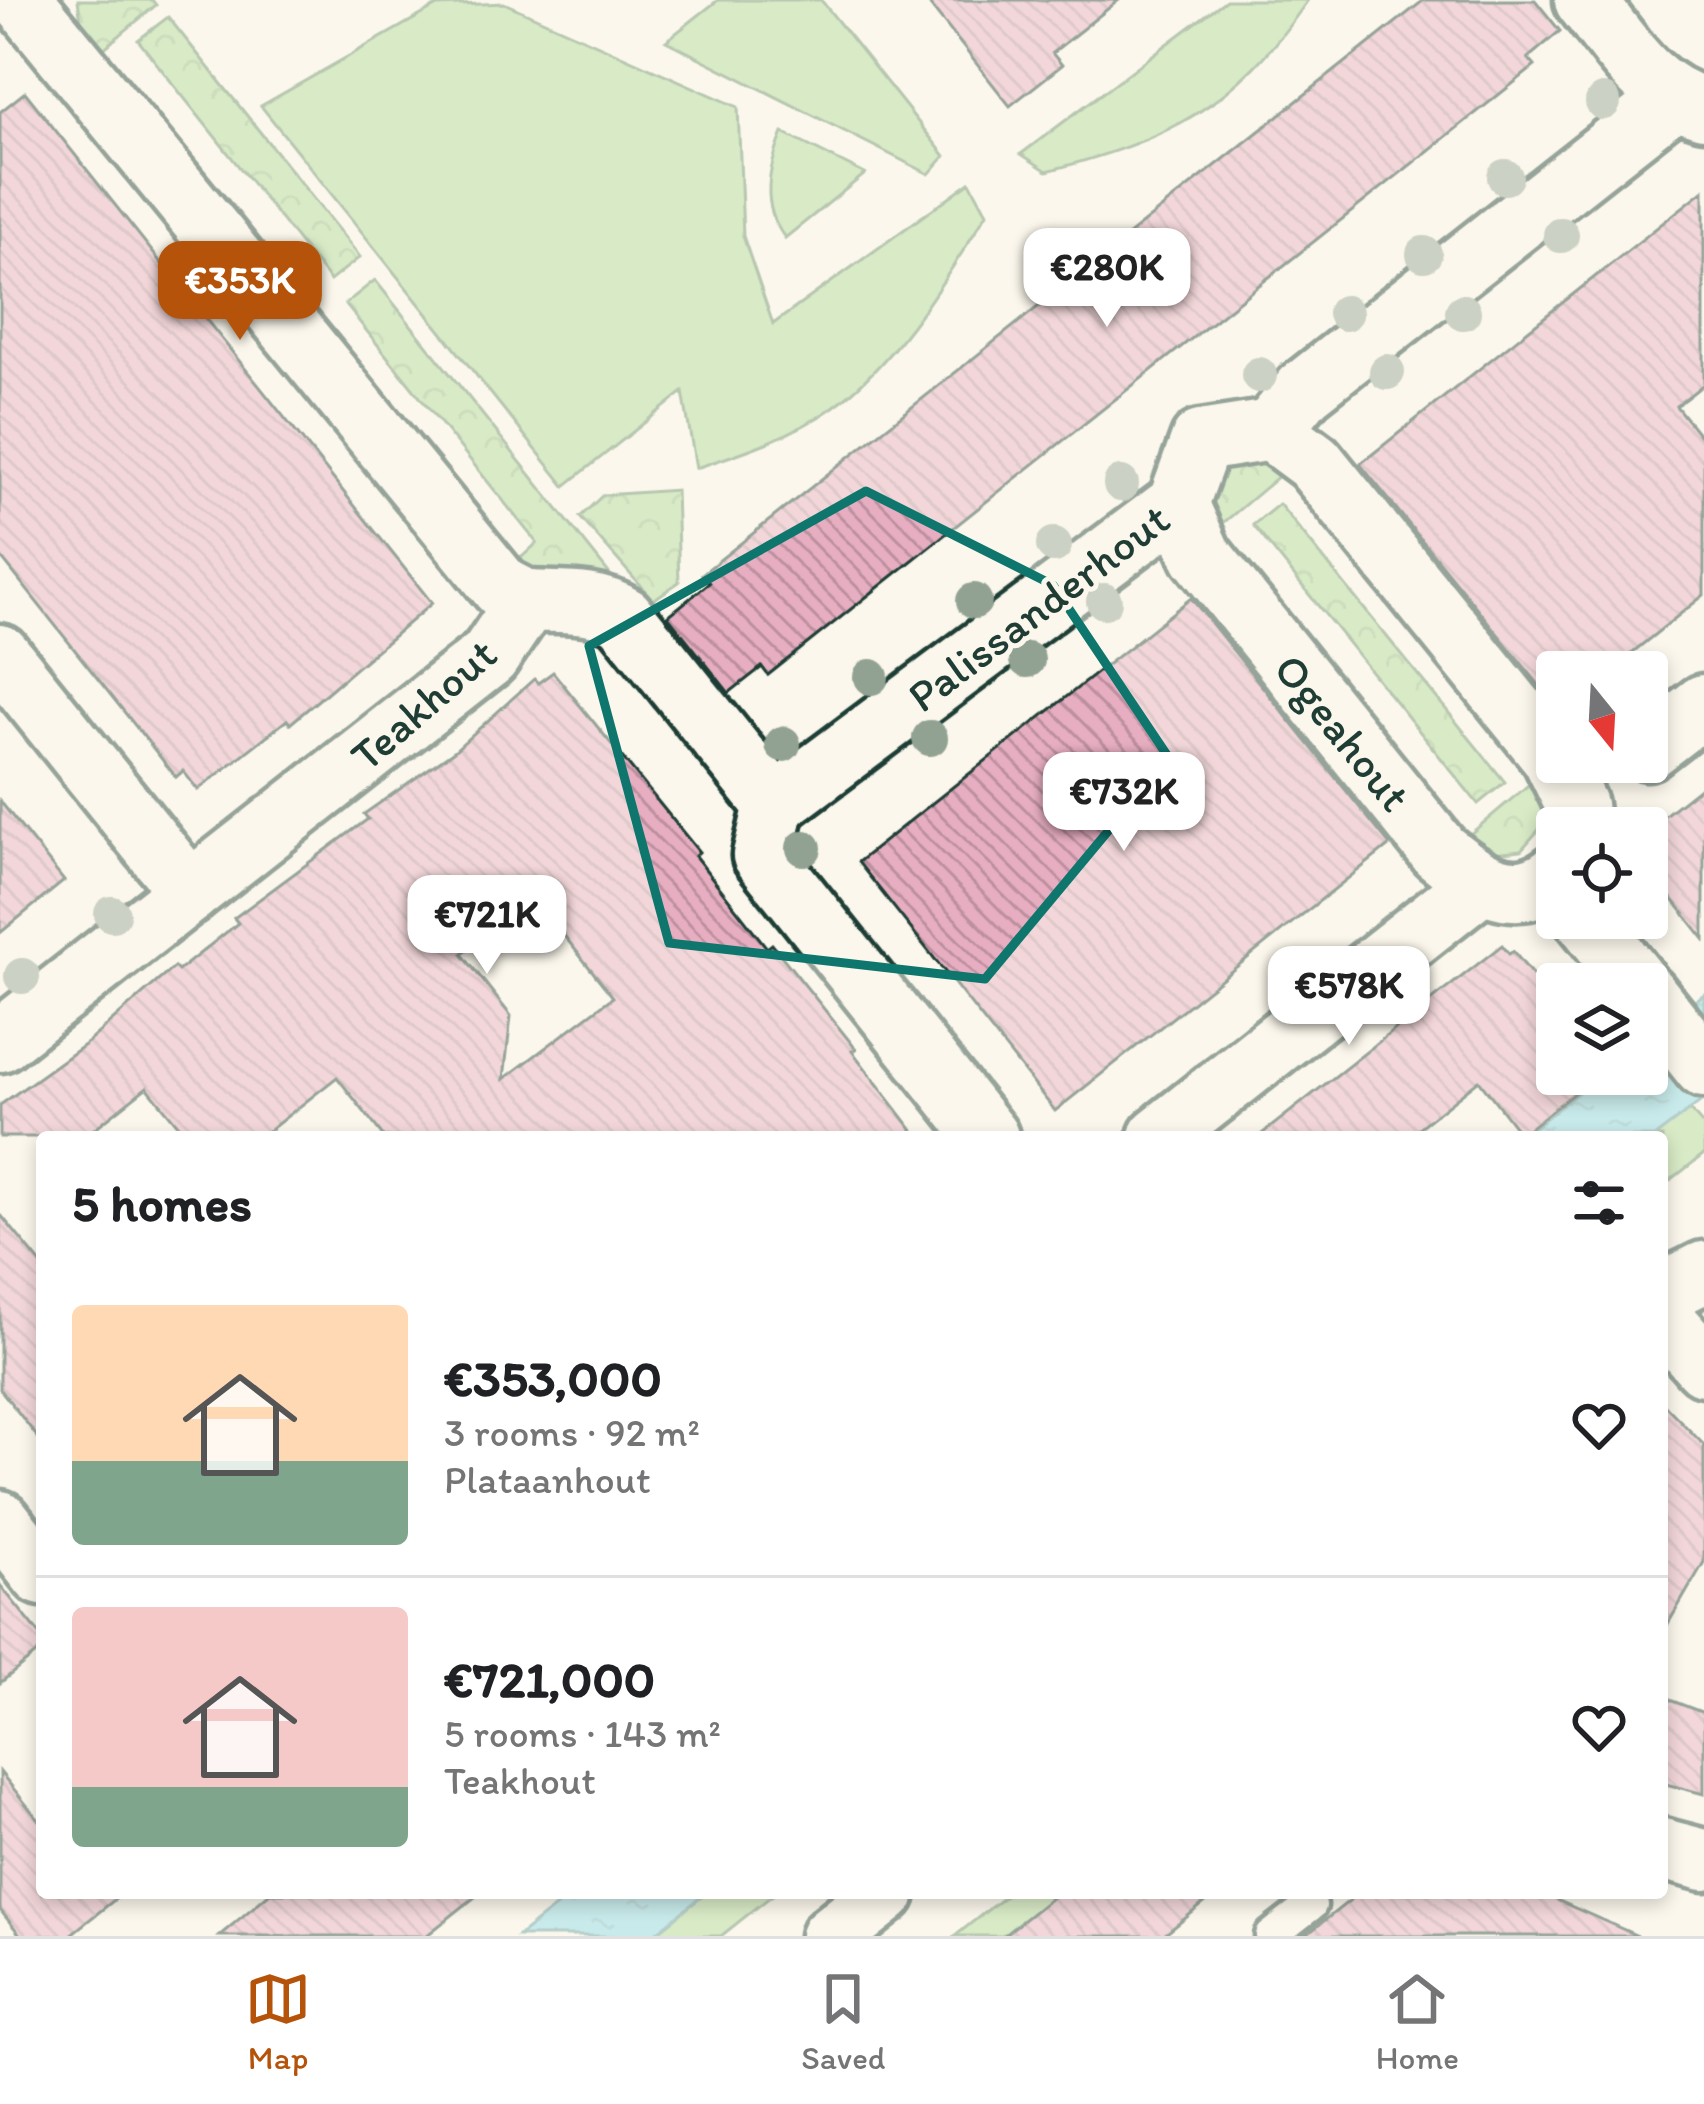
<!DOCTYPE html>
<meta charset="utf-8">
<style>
body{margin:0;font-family:Itim,sans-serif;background:#f6f6f6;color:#202124;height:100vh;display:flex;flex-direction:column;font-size:45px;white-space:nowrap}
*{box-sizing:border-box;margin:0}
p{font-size:39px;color:#757577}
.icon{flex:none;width:66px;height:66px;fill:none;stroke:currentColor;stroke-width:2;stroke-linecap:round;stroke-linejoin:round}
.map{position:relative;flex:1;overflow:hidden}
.side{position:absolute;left:36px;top:1131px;width:1632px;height:768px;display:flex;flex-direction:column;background:#fff;border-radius:12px;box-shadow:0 6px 18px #0003}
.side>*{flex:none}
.needle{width:78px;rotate:162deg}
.buttons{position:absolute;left:1536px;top:651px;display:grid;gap:24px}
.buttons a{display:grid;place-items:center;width:132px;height:132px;border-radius:12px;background:#fff;box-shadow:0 6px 18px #0003;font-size:60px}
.price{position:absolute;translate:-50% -102px;padding:0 27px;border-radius:24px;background:#fff;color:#222;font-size:39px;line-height:78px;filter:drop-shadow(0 3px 6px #0008)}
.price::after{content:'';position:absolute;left:50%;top:72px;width:36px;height:27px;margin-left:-18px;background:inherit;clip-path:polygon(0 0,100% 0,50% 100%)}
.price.selected{background:#b45309;color:#fff}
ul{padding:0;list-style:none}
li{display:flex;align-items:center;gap:36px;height:300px;padding:0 36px}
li+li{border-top:3px solid #e0e0e0}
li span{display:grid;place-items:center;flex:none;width:336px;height:240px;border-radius:12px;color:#555}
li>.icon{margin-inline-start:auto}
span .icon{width:144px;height:144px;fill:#fffc;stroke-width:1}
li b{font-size:51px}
h2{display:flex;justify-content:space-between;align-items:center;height:144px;padding:0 36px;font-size:51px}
.dock{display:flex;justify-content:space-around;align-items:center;height:168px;border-top:3px solid #e0e0e0;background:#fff;font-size:33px;color:#757577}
.dock a{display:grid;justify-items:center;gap:6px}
.dock .selected{color:#b45309}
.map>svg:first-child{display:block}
</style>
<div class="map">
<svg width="1704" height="1936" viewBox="0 0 1704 1936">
<defs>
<pattern id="forest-crowns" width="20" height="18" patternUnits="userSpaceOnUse" patternTransform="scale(3)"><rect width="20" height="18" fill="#adda98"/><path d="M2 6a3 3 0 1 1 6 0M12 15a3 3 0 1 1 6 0" fill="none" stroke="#94bc84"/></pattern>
<pattern id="water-ripples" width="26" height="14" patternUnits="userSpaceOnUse" patternTransform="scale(3)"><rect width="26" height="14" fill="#8adae7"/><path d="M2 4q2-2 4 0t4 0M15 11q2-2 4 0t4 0" fill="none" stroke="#77bcc7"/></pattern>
<pattern id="building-back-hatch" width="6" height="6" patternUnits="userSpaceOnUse" patternTransform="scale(3)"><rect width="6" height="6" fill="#e7aec1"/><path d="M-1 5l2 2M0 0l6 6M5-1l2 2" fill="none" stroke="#bb8f9e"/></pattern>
</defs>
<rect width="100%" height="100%" fill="#fbf7ec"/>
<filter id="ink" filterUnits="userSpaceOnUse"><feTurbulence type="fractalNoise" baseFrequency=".00833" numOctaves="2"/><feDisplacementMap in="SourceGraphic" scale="24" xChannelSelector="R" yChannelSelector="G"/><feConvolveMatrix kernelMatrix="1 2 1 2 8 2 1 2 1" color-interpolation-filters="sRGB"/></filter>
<g filter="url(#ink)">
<g fill="#adda98" stroke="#668c66" stroke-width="3">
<polygon points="718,0 821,0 945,156 929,174 666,41"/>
<path d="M1226,0H1308C1233,108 1172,138 1047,171L1021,154Z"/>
<path d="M504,3L738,107L743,236L773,324L970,182L987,213C946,278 895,363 832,408C793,436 741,453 696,468L683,392L565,486L261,106L437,6Z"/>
<path d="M783,133L865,174L785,238C760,205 768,169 783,133Z"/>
<polygon points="1689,1109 1704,1126 1704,1154 1662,1187 1662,1137 1654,1137"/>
<polygon points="706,1893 775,1893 721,1936 652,1936"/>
<polygon points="1009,1893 1056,1893 1040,1908 1042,1936 955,1936"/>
</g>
<g fill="url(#forest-crowns)" stroke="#668c66" stroke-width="3">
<polygon points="78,0 152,0 156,5 101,51 82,28"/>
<polygon points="168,17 360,257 330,281 138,40"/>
<polygon points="375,280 620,587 508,570 537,543 345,304"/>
<polygon points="1235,454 1292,465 1216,529 1205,505 1216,469"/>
<polygon points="676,490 679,582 653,600 580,517 603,495"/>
<polygon points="1279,504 1505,782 1478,804 1253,525"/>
<polygon points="1539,776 1550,817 1521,850 1485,854 1463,840"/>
</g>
<g fill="url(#water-ripples)" stroke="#5f9b9f" stroke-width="3">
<polygon points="1704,994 1704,1099 1654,1137 1522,1137 1601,1074 1647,1074 1647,1038"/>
<polygon points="573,1893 706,1893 652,1936 518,1936"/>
</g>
<g fill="url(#building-back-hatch)" stroke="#1f3d34" stroke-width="3" fill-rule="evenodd">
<polygon points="926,0 1119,0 1052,53 1062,65 1010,106"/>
<polygon points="1424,0 1535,0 1560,31 1528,58 1535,66 768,675 762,667 729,693 668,616 709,583 702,574"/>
<polygon points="25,92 432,603 290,724 287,720 198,790 183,771 176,777 0,556 0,112"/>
<polygon points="1704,190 1704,384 1676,406 1704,441 1704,595 1608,672 1557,672 1557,707 1360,464"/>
<polygon points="1191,598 1390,845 1055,1111 858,862"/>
<path d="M553,672L699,852L695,856L767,948L772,944L856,1049L852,1051L918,1137H384L337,1077L261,1137H188L147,1087L84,1137H0V1105L88,1042L174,967L178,971L238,923L234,918L368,819L364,814L454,751L534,679L538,683ZM526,888L613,997L504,1079L511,1016L462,954L524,906Z"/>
<polygon points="1704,784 1704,939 1647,867 1647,829"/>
<polygon points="0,801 64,881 0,933"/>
<polygon points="1502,945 1509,954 1513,951 1557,1005 1557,1074 1598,1074 1521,1135 1479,1080 1407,1137 1258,1137"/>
<polygon points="0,1214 42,1265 42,1443 0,1389"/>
<polygon points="1662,1402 1704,1445 1704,1562 1662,1634"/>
<polygon points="0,1585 42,1637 42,1649 0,1683"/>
<polygon points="1662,1697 1704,1713 1704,1794 1662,1783"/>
<polygon points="0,1772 42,1824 42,1893 123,1893 69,1936 21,1936 0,1910"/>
<polygon points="270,1893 480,1893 426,1936 219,1936"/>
<polygon points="1057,1893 1217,1893 1163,1936 1003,1936"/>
<polygon points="1359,1893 1541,1893 1638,1936 1305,1936"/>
</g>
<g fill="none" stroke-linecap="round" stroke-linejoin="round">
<g stroke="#1f3d34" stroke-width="39">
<polyline id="service" points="1271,1936 1311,1905 1302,1893"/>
</g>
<g stroke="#1f3d34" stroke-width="69">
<g id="minor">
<polyline points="22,0 502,588 527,601"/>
<path d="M1585,0C1621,45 1647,93 1704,108"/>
<polyline points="1271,430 1314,462 1552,756 1576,805 1579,828"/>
<path d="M1178,504L1201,555L1439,851C1474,880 1514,909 1557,874"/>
<polyline points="0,655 190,892"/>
<polyline points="1647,749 1704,705"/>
<polyline points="775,805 1178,504 1201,441 1271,430 1304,390 1672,100"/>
<polyline points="1585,918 1638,984"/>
<polyline points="1647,995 1704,1067"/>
<path d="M0,1041L489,657L527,601C559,603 597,599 624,617L775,805L763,855L988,1137"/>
<polyline points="1159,1137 1479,884"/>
<polyline points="1662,1293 1704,1272"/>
<polyline points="1662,1317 1704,1365"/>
<polyline points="0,1521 42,1575"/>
<polyline points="1662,1849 1704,1860"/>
<polyline points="831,1936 885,1893"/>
</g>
</g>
<use href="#service" stroke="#fbf7ec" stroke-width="30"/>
<use href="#minor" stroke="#fbf7ec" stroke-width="60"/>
</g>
<g fill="#91a292">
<circle cx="1603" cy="102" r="18"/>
<circle cx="1505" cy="177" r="18"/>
<circle cx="1561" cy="235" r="18"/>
<circle cx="1424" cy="254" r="18"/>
<circle cx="1463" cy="312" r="18"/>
<circle cx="1345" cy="313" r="18"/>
<circle cx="1387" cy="372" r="18"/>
<circle cx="1259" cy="375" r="18"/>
<circle cx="1121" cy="484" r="18"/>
<circle cx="1054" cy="545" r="18"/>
<circle cx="974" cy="601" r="18"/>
<circle cx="1104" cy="601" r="18"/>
<circle cx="1027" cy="660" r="18"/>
<circle cx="871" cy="677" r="18"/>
<circle cx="930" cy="738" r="18"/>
<circle cx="783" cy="744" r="18"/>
<circle cx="804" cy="848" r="18"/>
<circle cx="112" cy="914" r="18"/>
<circle cx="22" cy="976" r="18"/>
</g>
</g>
<path d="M0 0H1704V1936H0ZM866,491L1053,585L1169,758L985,979L669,943L589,646Z" fill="#fbf7ec" fill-opacity=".55" fill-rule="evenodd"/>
<path fill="none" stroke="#0f766e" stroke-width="9" stroke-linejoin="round" d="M866,491L1053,585L1169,758L985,979L669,943L589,646Z"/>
<g text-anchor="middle" stroke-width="10" stroke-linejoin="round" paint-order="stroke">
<g font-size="45" fill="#1f3d34" stroke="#fbf7ec">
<text transform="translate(1038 607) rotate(-37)" y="16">Palissanderhout</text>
<text transform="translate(423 704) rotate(-41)" y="16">Teakhout</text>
<text transform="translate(1343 732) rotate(51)" y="16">Ogeahout</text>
</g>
</g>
</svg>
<div class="buttons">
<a><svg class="needle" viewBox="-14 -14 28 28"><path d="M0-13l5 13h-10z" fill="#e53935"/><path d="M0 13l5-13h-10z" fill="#757577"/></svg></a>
<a><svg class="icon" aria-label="locate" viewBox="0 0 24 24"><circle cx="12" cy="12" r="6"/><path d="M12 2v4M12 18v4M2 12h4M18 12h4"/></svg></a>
<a><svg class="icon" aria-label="layers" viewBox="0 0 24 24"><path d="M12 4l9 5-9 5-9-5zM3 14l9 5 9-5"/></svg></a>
</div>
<b class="price" style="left:1107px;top:330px">€280K</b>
<b class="price selected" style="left:240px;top:343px">€353K</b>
<b class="price" style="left:1124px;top:854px">€732K</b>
<b class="price" style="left:487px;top:977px">€721K</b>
<b class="price" style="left:1349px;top:1048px">€578K</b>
<section class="side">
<h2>5 homes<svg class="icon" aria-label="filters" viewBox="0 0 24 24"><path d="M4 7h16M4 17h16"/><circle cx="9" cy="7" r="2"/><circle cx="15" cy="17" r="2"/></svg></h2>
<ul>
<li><span style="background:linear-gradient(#ffd9b3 65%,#7fa58c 0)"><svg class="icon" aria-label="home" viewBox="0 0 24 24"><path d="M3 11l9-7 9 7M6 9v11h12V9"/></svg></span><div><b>€353,000</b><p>3 rooms · 92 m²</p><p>Plataanhout</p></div><svg class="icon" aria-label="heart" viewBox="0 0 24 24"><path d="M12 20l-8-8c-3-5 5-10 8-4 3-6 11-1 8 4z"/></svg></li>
<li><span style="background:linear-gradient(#f6c9c9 75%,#7fa58c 0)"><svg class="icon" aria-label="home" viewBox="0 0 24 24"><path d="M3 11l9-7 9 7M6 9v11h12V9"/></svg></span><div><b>€721,000</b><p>5 rooms · 143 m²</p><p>Teakhout</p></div><svg class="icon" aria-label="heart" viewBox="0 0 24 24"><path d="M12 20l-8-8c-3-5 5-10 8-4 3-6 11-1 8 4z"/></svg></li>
</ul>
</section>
</div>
<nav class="dock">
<a class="selected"><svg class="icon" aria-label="map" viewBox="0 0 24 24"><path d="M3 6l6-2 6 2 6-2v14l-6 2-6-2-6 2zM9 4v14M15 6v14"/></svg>Map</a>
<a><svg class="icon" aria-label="saved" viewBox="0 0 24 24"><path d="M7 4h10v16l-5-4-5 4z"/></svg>Saved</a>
<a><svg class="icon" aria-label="home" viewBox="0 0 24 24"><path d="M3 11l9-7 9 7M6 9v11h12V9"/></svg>Home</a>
</nav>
